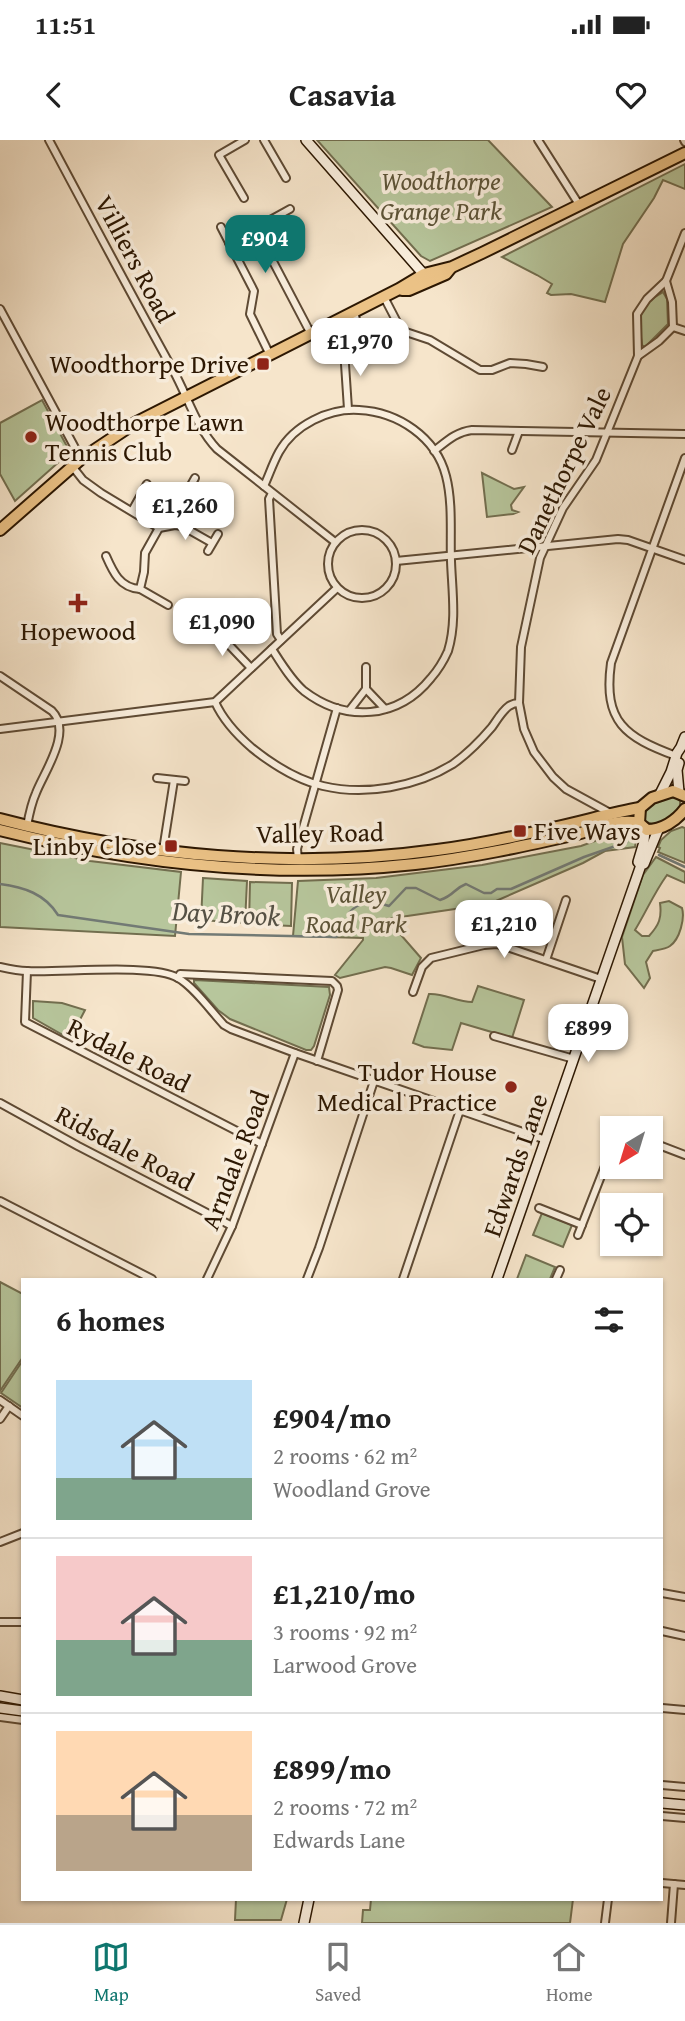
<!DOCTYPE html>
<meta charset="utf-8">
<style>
body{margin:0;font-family:"Gentium Book Plus",serif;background:#f2f2f2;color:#222;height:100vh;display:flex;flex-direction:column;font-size:26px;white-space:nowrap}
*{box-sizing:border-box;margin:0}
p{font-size:23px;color:#767676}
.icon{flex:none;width:38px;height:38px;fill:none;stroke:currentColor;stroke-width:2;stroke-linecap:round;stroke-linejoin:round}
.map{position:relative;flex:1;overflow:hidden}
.sheet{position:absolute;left:21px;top:1138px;width:642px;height:623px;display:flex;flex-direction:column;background:#fff;border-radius:0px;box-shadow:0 2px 5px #0004}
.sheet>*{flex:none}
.needle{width:46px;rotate:218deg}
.tools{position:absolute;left:600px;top:976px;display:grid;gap:14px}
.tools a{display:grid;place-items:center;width:63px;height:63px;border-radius:0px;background:#fff;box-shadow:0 2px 5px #0004;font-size:35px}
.price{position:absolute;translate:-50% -60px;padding:0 16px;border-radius:14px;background:#fff;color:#222;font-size:23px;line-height:46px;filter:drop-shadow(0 2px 4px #0008)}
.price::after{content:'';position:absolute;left:50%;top:42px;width:21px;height:16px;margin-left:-10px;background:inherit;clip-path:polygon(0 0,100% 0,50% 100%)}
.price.on{background:#0f766e;color:#fff}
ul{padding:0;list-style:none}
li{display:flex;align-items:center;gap:21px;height:175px;padding:0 35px}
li+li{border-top:2px solid #e0e0e0}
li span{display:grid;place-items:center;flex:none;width:196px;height:140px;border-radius:0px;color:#555}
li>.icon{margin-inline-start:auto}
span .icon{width:84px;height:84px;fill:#fffc;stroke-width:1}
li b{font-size:30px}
h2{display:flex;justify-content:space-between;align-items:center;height:84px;padding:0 35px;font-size:30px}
.status{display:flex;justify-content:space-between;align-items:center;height:49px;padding:0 35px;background:#fff;direction:ltr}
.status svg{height:19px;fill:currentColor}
header{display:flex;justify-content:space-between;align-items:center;height:91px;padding:0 35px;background:#fff;font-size:32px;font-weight:600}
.tabs{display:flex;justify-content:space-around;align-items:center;height:98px;border-top:2px solid #e0e0e0;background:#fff;font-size:19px;color:#767676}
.tabs a{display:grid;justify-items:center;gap:4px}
.tabs .on{color:#0f766e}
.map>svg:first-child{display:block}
</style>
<div class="status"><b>11:51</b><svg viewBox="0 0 49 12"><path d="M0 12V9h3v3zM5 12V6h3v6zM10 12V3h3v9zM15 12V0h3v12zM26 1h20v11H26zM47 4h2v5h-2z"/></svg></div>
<header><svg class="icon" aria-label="back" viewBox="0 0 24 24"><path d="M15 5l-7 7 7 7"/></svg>Casavia<svg class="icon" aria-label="heart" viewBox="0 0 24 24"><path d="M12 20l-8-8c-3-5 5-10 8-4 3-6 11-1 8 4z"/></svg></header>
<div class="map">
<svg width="685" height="1783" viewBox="0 0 685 1783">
<rect width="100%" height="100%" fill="#f6e5cb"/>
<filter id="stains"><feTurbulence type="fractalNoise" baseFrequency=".00286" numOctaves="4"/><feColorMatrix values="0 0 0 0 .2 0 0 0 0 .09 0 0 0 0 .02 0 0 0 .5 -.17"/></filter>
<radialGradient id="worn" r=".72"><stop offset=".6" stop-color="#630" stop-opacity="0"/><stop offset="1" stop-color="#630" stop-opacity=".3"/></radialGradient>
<g fill="#b7c69c" stroke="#726e4f" stroke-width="2">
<polygon points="317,0 488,0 552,67 430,121 421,116"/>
<polygon points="685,24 685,49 663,40 654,58 623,104 605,162 571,154 551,155 547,153 552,144 537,135 502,117"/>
<path d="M663,152L667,159L668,184L645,207L642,205C638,178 638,165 663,152Z"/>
<polygon points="42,260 70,312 15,361 0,334 0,283"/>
<polygon points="482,333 514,349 524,347 511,365 512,370 518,372 513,374 487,377"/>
<path d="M668,657L677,658L680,661V670C669,678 657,690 644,680C644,665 655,663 668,657Z"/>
<polygon points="682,687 685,688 685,723 658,712 660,708 658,707 661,700 671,691"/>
<path d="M623,691C633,693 637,698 635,707L605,711L583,723L489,764L387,779L421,818L412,835L391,828L385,827L340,838L335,835L363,800V798L293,796L298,741L376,738L482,725L581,706Z"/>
<polygon points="0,703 90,721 181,732 175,796 0,787"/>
<path d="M656,717L685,732V743L667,735C654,753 646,772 635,790L642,796H649C659,785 662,778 660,763L669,761L682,768C685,778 680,799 670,806C666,809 658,810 653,811L646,822L650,838L644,848L625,824L622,797L643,735Z"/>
<polygon points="203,738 247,741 245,783 201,780"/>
<polygon points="250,742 292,743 291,786 249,784"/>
<polygon points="194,840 329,847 330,855 314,906 311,910 306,910 230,879 218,870 194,843"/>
<path d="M478,846L524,860L512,898L461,883L452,910L424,907L413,903L429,854C444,853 457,862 472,862Z"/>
<polygon points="33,861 62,863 85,870 70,899 33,878"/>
<polygon points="542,1073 572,1085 563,1107 533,1095"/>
<polygon points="526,1115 555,1127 550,1139 517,1139"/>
<polygon points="0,1142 23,1154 23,1217 0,1251"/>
<polygon points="23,1220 23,1268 1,1253"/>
<polygon points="236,1759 287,1759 281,1780 235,1780"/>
<polygon points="371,1759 573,1759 570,1783 362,1783 363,1770 370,1770"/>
</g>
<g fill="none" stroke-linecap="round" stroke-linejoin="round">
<g stroke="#727a75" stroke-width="2.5">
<polyline points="659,715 685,727"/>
<path d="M0,744C24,747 45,754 58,775L189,794L336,797C343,791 350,783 349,773C358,761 375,761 389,766L406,748H416L440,760C455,755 453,749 466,744L484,753H491L497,749H511L584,717L627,702"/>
</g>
<g stroke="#5e4a34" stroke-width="10">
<g id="street">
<path d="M49,0C90,77 131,154 173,230C188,257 196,287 217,309L335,402"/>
<polyline points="264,0 286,38"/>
<polyline points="538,0 580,66"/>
<polyline points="684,0 685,2"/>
<polyline points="244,58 219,15 245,0"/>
<polyline points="221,87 254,151 250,174 270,215"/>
<polyline points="294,94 269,109 268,112 311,194"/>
<polyline points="229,103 290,69"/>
<polyline points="384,157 398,184 406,192 430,200 480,230 492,230 510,223 526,224 543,227"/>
<polyline points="0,169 81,319"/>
<polyline points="673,187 685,191"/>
<path d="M320,189C328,203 353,222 358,195C359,188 356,179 354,172"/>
<polyline points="344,209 348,269"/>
<polyline points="638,216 659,201 673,187 672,162 666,141"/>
<polyline points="512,310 519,291"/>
<path d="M434,311C447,301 456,292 472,290L685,294"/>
<polyline points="72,326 83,340 101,353 159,388 175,385 182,386 212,403"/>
<path d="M264,346C269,335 273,323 279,312C294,285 329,268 359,270C398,272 436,297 446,336C453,363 450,394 451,421C452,450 457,482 448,511C444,520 438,530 431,538C398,579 346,583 304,551C291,540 281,523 272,509"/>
<polyline points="272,353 269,359 277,494 281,500"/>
<polyline points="132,371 147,344"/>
<polyline points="175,385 177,370 195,338"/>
<polyline points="159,388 145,413 144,432 140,449 168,465"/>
<circle cx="362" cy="424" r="34"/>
<polyline points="208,411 218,394"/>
<path d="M106,416C113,432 120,448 140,449"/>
<polyline points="396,421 618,399 628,400 685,420"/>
<polyline points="213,488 251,528"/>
<path d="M0,536L52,571C73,592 44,632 36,653C31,664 29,675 27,686"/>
<polyline points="366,549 385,569"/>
<path d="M215,562C223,580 237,595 252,608C272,624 297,640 323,646C365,656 416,647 453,624C467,614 481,600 492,587C497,580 502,571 509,566C512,564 516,563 519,563"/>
<polyline points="349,571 366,549 366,527"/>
<polyline points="0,589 215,562 337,448"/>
<path d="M676,616C625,597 603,582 611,523L685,318"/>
<polyline points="157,638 185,641"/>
<polyline points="610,673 566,649 553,637 534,612 524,589 519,563 521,507 540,418 563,368 596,320 638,216 637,174 647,159 666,141 685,93"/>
<polyline points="163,710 174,640"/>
<polyline points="298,719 297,709 337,568"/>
<polyline points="546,820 566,760"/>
<path d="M0,827C9,829 18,831 27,831C61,833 153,823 178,838C194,847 211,871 224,885L231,889L295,913L546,1000"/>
<polyline points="27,831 25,882 262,1004"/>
<polyline points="178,838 180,834 332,841 337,846 338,850 317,921"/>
<polyline points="413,852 422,827 431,818 484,805 497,804 510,808 601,839"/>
<polyline points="494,896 574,919"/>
<polyline points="0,963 78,1006 232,1086"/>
<polyline points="651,1002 685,1015"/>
<polyline points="0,1061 152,1139"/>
<polyline points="539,1068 582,1085"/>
<polyline points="578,1095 612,1008"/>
<polyline points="207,1139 232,1086 295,913"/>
<polyline points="307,1139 319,1108 374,941"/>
<polyline points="403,1139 460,970"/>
<polyline points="556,1139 560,1130"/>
<polyline points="0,1260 23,1276"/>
<polyline points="0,1279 9,1266"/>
<polyline points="0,1402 23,1393"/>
<polyline points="662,1453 685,1457"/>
<polyline points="0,1482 23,1482"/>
<polyline points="662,1491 685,1496"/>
<polyline points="662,1568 685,1570"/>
<polyline points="0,1577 23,1580"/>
<polyline points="662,1645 685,1647"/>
<polyline points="662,1676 685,1678"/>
<polyline points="662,1743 685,1745"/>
<polyline points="605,1783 608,1759"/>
<polyline points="671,1783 674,1744"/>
</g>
</g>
<g stroke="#2c1702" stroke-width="12">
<g id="secondary">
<polyline points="306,0 427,138"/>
<polyline points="679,652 677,630 679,623"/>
<polyline points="660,654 671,632 677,613 681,607 685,597"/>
<polyline points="641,725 638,722 644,702 645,689"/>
<polyline points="497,1139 641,725 644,724 658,690"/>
<polyline points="0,1556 23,1560"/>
<polyline points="0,1568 23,1571"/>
<polyline points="662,1663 685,1665"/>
<polyline points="304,1783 309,1759"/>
</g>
</g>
<g stroke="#2c1702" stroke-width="14">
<g id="highway">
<polyline points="402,150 409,150 446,134 450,129"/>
<polyline points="0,390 81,319 135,283 399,149 424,134 452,127 482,113 685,13"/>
<path d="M685,656L673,651L652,658L640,668L639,683L647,690C662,690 676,681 685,669"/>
<path d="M0,679C141,716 293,730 437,710C476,705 514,697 552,688C582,682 610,673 640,668"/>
<path d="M0,690C135,724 276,739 415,724C470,718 524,706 577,694C596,689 619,678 639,683"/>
</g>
</g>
<use href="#street" stroke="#f9eedd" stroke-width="6"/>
<use href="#secondary" stroke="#f9eedd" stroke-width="9"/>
<use href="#highway" stroke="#ebc286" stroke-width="10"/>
</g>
<g fill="#8f2418" stroke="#f9eedd" stroke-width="2.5">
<rect x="256" y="217" width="14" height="14" rx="3.5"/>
<circle cx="31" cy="297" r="7"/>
<path d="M74.5 452.5h7v7h7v7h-7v7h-7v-7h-7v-7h7z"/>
<rect x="513" y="684" width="14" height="14" rx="3.5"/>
<rect x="164" y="699" width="14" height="14" rx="3.5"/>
<circle cx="511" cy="947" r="7"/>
</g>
<g text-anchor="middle" stroke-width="7" stroke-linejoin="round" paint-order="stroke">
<g font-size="26" font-style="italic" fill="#5d5438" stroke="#f9eedd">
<text x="441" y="50">Woodthorpe<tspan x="441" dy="30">Grange Park</tspan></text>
<text x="356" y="763">Valley<tspan x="356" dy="30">Road Park</tspan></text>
</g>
<g font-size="26" fill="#2c1702" stroke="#f9eedd">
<text transform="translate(135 119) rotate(62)" y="9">Villiers Road</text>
<text transform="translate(564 330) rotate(-64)" y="9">Danethorpe Vale</text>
<text transform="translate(320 693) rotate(-1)" y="9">Valley Road</text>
<text transform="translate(129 915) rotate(27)" y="9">Rydale Road</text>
<text transform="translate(125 1008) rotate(28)" y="9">Ridsdale Road</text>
<text transform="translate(235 1020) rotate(-69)" y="9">Arndale Road</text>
<text transform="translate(515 1025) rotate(-71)" y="9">Edwards Lane</text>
</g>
<g font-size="26" fill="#2c1702" stroke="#f9eedd" text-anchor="end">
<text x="249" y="233">Woodthorpe Drive</text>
<text x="45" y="291" text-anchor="start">Woodthorpe Lawn<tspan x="45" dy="30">Tennis Club</tspan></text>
<text x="78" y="500" text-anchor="middle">Hopewood</text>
<text x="534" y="700" text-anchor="start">Five Ways</text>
<text x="157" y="715">Linby Close</text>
<text x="497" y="941">Tudor House<tspan x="497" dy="30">Medical Practice</tspan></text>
</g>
<g font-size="28" font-style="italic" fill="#555145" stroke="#f9eedd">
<text transform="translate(226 773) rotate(3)" y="10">Day Brook</text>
</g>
</g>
<rect width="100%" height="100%" filter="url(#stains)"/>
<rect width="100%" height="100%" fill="url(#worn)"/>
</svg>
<div class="tools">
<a><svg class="needle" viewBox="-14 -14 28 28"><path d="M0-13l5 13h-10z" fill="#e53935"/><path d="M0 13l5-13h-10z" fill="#767676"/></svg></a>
<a><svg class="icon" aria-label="locate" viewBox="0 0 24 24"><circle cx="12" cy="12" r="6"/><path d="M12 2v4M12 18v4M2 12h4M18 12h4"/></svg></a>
</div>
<b class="price on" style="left:265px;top:135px">£904</b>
<b class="price" style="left:360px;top:238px">£1,970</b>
<b class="price" style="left:185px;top:402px">£1,260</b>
<b class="price" style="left:222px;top:518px">£1,090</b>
<b class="price" style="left:504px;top:820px">£1,210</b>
<b class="price" style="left:588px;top:924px">£899</b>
<section class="sheet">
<h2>6 homes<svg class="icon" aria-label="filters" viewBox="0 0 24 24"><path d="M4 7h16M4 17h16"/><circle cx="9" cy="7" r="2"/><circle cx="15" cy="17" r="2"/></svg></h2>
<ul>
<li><span style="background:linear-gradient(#bfe0f5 70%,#7fa58c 0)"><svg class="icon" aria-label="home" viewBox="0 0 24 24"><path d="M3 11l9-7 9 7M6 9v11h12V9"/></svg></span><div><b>£904/mo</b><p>2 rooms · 62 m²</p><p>Woodland Grove</p></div></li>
<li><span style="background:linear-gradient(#f6c9c9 60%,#7fa58c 0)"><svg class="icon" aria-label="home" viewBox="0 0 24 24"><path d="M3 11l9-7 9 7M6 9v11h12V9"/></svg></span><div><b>£1,210/mo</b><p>3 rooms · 92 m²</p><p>Larwood Grove</p></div></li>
<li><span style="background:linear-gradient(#ffd9b3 60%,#b9a48a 0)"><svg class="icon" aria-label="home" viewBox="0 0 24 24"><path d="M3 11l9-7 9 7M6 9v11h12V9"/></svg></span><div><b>£899/mo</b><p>2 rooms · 72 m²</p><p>Edwards Lane</p></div></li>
</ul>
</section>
</div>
<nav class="tabs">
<a class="on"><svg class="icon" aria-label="map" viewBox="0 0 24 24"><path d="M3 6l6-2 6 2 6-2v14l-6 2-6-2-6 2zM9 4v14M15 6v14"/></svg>Map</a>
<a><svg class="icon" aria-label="saved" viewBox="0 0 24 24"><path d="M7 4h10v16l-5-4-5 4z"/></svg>Saved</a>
<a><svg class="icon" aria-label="home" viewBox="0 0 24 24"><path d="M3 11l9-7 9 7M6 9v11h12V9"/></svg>Home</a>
</nav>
